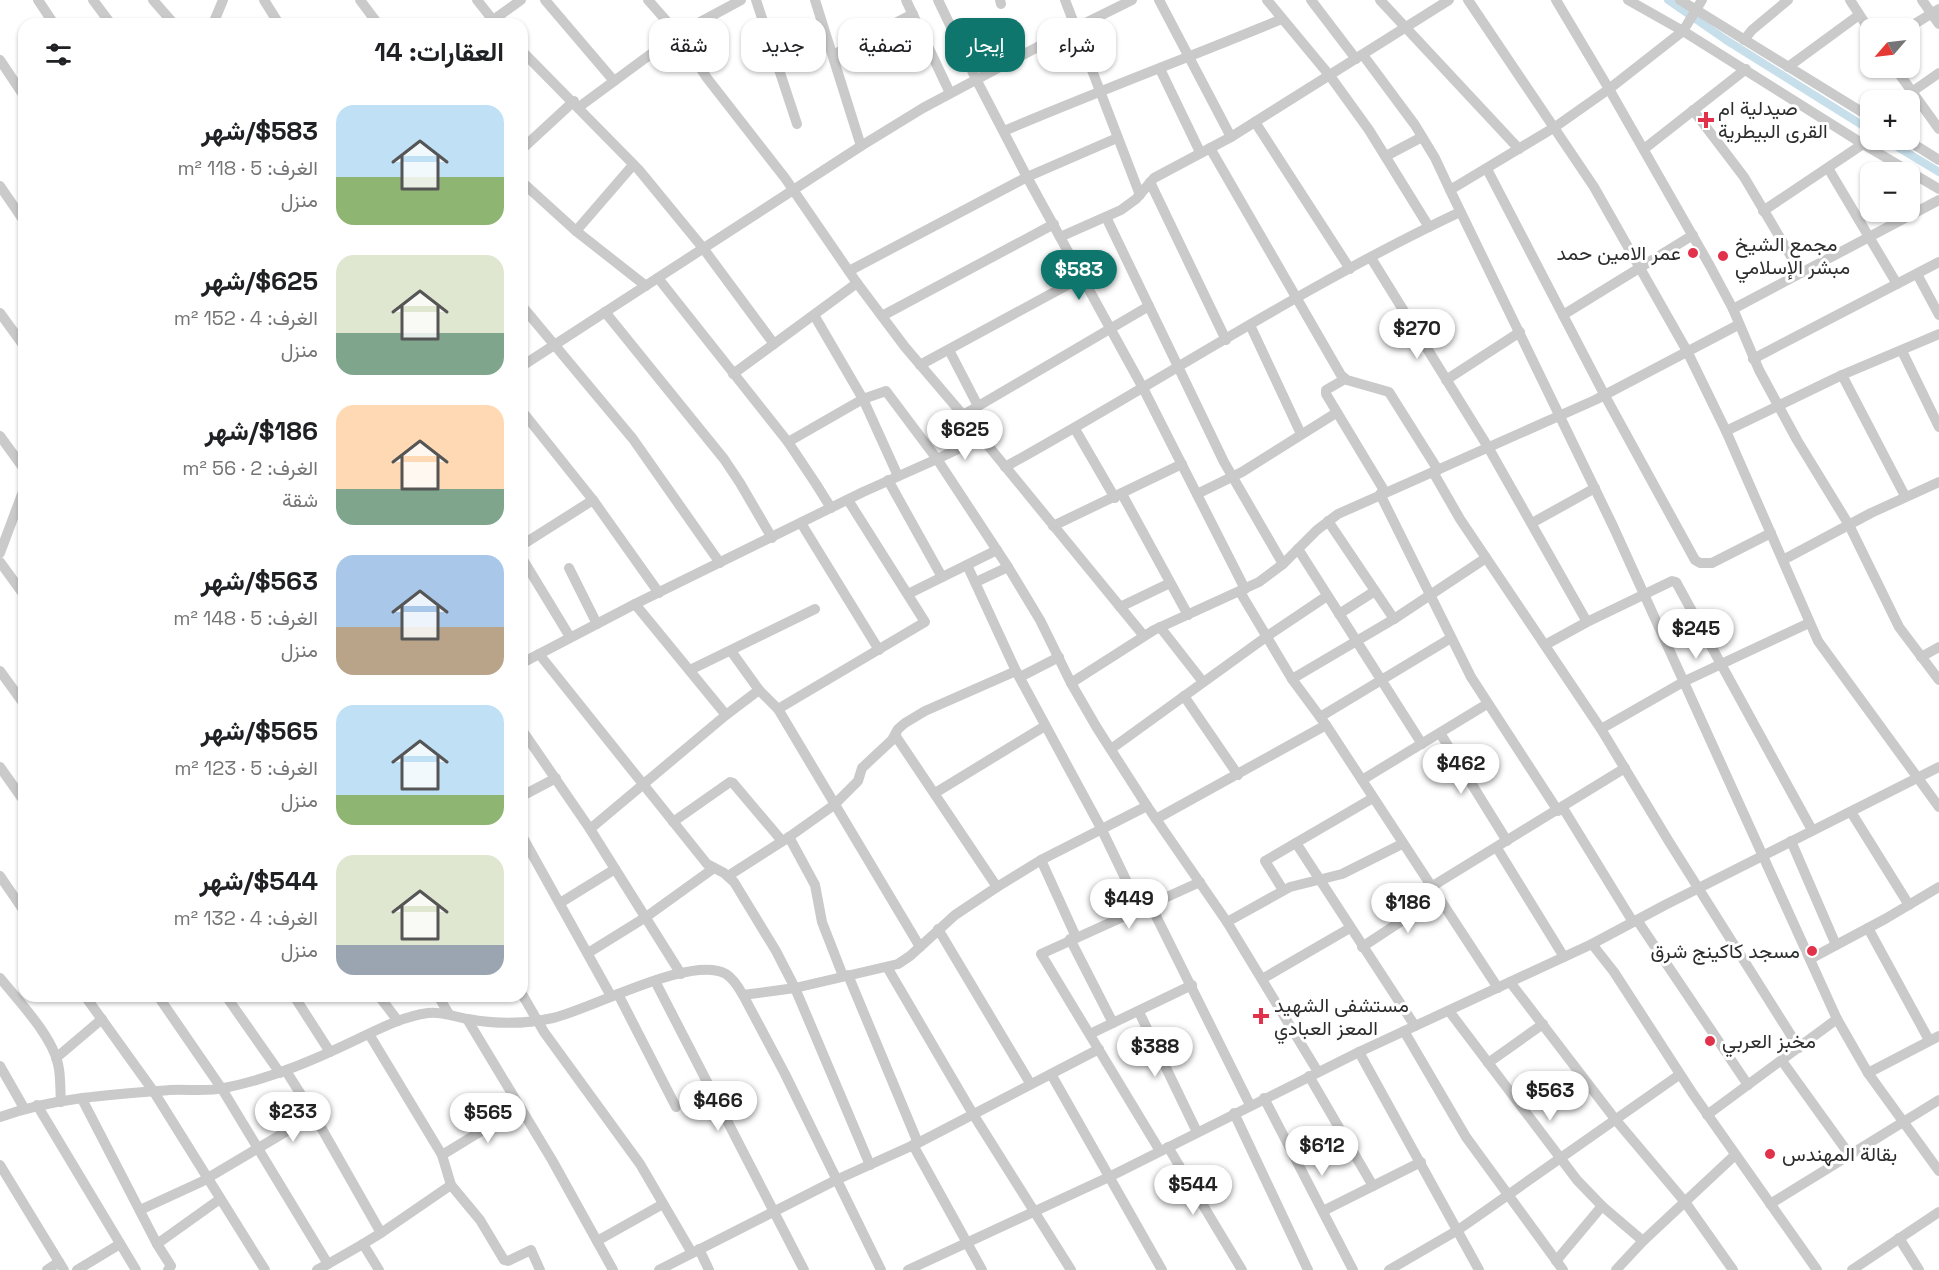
<!DOCTYPE html>
<html lang="ar">
<meta charset="utf-8">
<style>
body{margin:0;font-family:"Space Grotesk",Vazirmatn,sans-serif;background:#f2f2f2;color:#202124;direction:rtl;height:100vh;display:flex;flex-direction:column;font-size:22px;white-space:nowrap}
*{box-sizing:border-box;margin:0}
p{font-size:20px;color:#757577}
.icon{flex:none;width:33px;height:33px;fill:none;stroke:currentColor;stroke-width:2;stroke-linecap:round;stroke-linejoin:round}
.map{position:relative;flex:1;overflow:hidden;direction:ltr}
.side{position:absolute;left:18px;top:18px;width:510px;height:984px;display:flex;flex-direction:column;background:#fff;border-radius:18px;box-shadow:0 2px 4px #0004;direction:rtl}
.side>*{flex:none}
.top-card{position:absolute;left:546px;top:18px;width:570px;height:54px;direction:rtl;display:flex;gap:12px}
.needle{width:39px;rotate:242deg}
.buttons{position:absolute;left:1860px;top:18px;display:grid;gap:12px}
.buttons a{display:grid;place-items:center;width:60px;height:60px;border-radius:12px;background:#fff;box-shadow:0 2px 4px #0004;font-size:30px}
.price{position:absolute;translate:-50% -51px;padding:0 14px;border-radius:21px;background:#fff;color:#222;font-size:20px;line-height:39px;filter:drop-shadow(0 2px 3px #0008)}
.price::after{content:'';position:absolute;left:50%;top:36px;width:18px;height:14px;margin-left:-9px;background:inherit;clip-path:polygon(0 0,100% 0,50% 100%)}
.price.on{background:#0f766e;color:#fff}
ul{padding:0;list-style:none}
li{display:flex;align-items:center;gap:18px;height:150px;padding:0 24px}
li span{display:grid;place-items:center;flex:none;width:168px;height:120px;border-radius:18px;color:#555}
li>.icon{margin-inline-start:auto}
span .icon{width:72px;height:72px;fill:#fffc;stroke-width:1}
li b{font-size:26px}
h2{display:flex;justify-content:space-between;align-items:center;height:72px;padding:0 24px;font-size:26px}
.tag{padding:0 21px;border-radius:18px;background:#fff;box-shadow:0 2px 4px #0004;font-size:21px;line-height:54px}
.tag.on{background:#0f766e;color:#fff}
.map>svg:first-child{display:block}
</style>
<div class="map">
<svg width="1939" height="1270" viewBox="0 0 1939 1270">
<rect width="100%" height="100%" fill="#fff"/>
<g fill="none" stroke-linecap="round" stroke-linejoin="round">
<g stroke="#c7dfea" stroke-width="8">
<polyline points="1668,0 1726,40 1870,130"/>
<polyline points="1886,140 1939,172"/>
</g>
<g stroke="#cacaca" stroke-width="10">
<polyline points="38,0 54,24"/>
<polyline points="93,0 111,24"/>
<polyline points="153,0 174,24"/>
<polyline points="264,0 279,24"/>
<polyline points="360,0 378,24"/>
<polyline points="477,0 496,24"/>
<polyline points="545,0 614,81"/>
<polyline points="648,0 678,34 707,78 785,178 857,283 905,347 963,415 1144,636"/>
<polyline points="756,0 797,124"/>
<polyline points="815,0 861,146"/>
<polyline points="906,0 950,93"/>
<polyline points="938,0 976,79 1027,177 1143,388 1245,589"/>
<polyline points="1000,0 1001,4"/>
<polyline points="1065,0 1140,195"/>
<polyline points="1159,0 1231,137"/>
<polyline points="1267,0 1330,76 1369,130 1429,227"/>
<polyline points="1311,0 1356,59"/>
<polyline points="1380,0 1519,149"/>
<polyline points="1468,0 1594,187 1687,351 1726,431 1818,641 1939,807"/>
<polyline points="1556,0 1609,89 1710,266 1733,309 1759,370 1797,440 1849,525 1899,627 1939,680"/>
<polyline points="1628,0 1683,31 1863,144 1939,189"/>
<polyline points="1680,0 1870,117"/>
<polyline points="1702,0 1683,31 1609,89 1555,127 1450,190 1613,526 1837,1019 1868,1073 1939,1171"/>
<polyline points="1850,0 1870,31"/>
<polyline points="1922,0 1939,24"/>
<polyline points="493,20 521,0"/>
<polyline points="213,24 223,0"/>
<polyline points="1908,28 1939,9"/>
<polyline points="1744,40 1752,30 1788,0"/>
<polyline points="522,51 639,170 703,248 774,344"/>
<polyline points="833,55 913,14"/>
<polyline points="1363,55 1415,125 1435,158 1450,190"/>
<polyline points="0,60 24,96"/>
<polyline points="1788,67 1859,15"/>
<polyline points="1895,68 1939,129"/>
<polyline points="1160,69 1200,152"/>
<polyline points="1900,100 1939,73"/>
<polyline points="579,107 678,34 741,0"/>
<polyline points="1693,110 1744,177 1801,273"/>
<polyline points="1255,122 1350,269"/>
<path d="M1004,131C1096,92 1190,57 1282,19"/>
<polyline points="1907,140 1939,160"/>
<polyline points="1210,148 1341,375 1347,380 1389,392 1438,470"/>
<polyline points="522,149 574,101"/>
<polyline points="1644,149 1746,69"/>
<polyline points="1386,156 1422,137"/>
<polyline points="1828,168 1897,284"/>
<polyline points="1487,169 1604,394 1695,560 1700,563 1712,563 1771,533"/>
<polyline points="522,182 576,231 646,286"/>
<polyline points="1150,182 1226,340"/>
<polyline points="0,186 24,221"/>
<polyline points="1763,211 1863,144"/>
<polyline points="1106,217 1224,462 1283,564"/>
<polyline points="576,231 633,165"/>
<polyline points="1060,237 1121,210 1136,199 1154,178 1231,137 1449,0"/>
<polyline points="1371,258 1488,447 1587,622"/>
<polyline points="849,271 1027,177 1117,138"/>
<polyline points="1917,274 1939,315"/>
<polyline points="658,278 788,442 816,484 831,508"/>
<polyline points="522,306 633,439 720,563"/>
<polyline points="1733,309 1939,200"/>
<polyline points="605,312 724,459 740,483 772,538"/>
<polyline points="0,313 24,346"/>
<polyline points="814,315 863,399 898,476"/>
<polyline points="1563,315 1693,235"/>
<polyline points="882,316 1054,224"/>
<polyline points="1250,325 1301,434"/>
<polyline points="949,350 978,406"/>
<polyline points="1902,351 1939,427"/>
<polyline points="1753,359 1939,262"/>
<polyline points="920,365 1082,277"/>
<polyline points="522,366 861,146 923,108 1047,42 1132,0"/>
<polyline points="733,374 857,283"/>
<polyline points="1842,375 1905,496"/>
<polyline points="1345,379 1326,390 1326,394 1385,492"/>
<polyline points="1446,380 1520,332"/>
<polyline points="522,411 593,500 659,593"/>
<polyline points="963,415 1149,306"/>
<polyline points="1075,429 1115,498"/>
<polyline points="1726,431 1842,375 1939,334"/>
<polyline points="0,436 24,469"/>
<polyline points="788,442 863,399 886,391 937,459 981,438"/>
<path d="M1005,467C1157,383 1303,286 1460,212"/>
<polyline points="1433,472 1460,519 1601,729 1668,840 1799,1048"/>
<polyline points="888,480 942,577"/>
<polyline points="1122,494 1188,615"/>
<polyline points="1197,494 1242,472 1336,413"/>
<polyline points="1380,494 1471,677 1558,811"/>
<polyline points="848,500 925,622 778,709 920,947"/>
<polyline points="1328,521 1394,619"/>
<polyline points="801,523 879,650"/>
<polyline points="1532,523 1595,488"/>
<polyline points="1053,526 1182,464"/>
<polyline points="522,545 593,500"/>
<polyline points="1298,549 1422,744"/>
<polyline points="0,553 24,489"/>
<polyline points="522,558 570,637"/>
<polyline points="1783,560 1871,513 1939,482"/>
<polyline points="0,562 24,595"/>
<polyline points="967,565 1016,671 1101,828 1140,909"/>
<polyline points="569,568 597,624"/>
<polyline points="976,582 1008,567"/>
<polyline points="1240,592 1292,679 1326,725 1498,988"/>
<polyline points="908,594 997,550"/>
<polyline points="635,604 726,715"/>
<polyline points="1120,607 1170,583"/>
<polyline points="1339,614 1375,591"/>
<polyline points="1160,627 1203,682"/>
<polyline points="1545,645 1587,622 1672,581 1676,582 1812,830"/>
<polyline points="731,651 759,690"/>
<polyline points="539,654 707,864 724,873 734,882 776,951 795,988 870,1165"/>
<polyline points="1921,657 1939,647"/>
<polyline points="522,663 635,604 863,492 937,459 1008,567 1040,620 1071,683 1097,728 1147,806 1227,922 1318,1072"/>
<polyline points="690,670 815,609"/>
<polyline points="0,671 24,704"/>
<polyline points="1020,677 1059,657"/>
<polyline points="1292,679 1394,619 1486,558"/>
<polyline points="1071,683 1154,630 1259,582 1283,564 1317,530 1338,514 1595,400 1738,325"/>
<polyline points="1184,696 1238,775"/>
<polyline points="1320,717 1451,638"/>
<polyline points="1601,729 1685,681 1809,623"/>
<polyline points="522,730 590,829 681,974"/>
<polyline points="1440,733 1507,841"/>
<polyline points="895,735 997,887"/>
<polyline points="1111,749 1266,637 1327,596"/>
<polyline points="0,767 24,801"/>
<polyline points="1362,780 1487,704"/>
<polyline points="935,793 1045,726"/>
<polyline points="522,796 556,778"/>
<polyline points="1563,808 1633,922"/>
<polyline points="1851,812 1909,905"/>
<polyline points="1156,819 1326,725"/>
<polyline points="673,822 730,782 733,783 782,841"/>
<polyline points="590,829 726,715 759,690 778,709"/>
<polyline points="522,836 611,996"/>
<polyline points="789,837 815,885 822,922 843,976"/>
<polyline points="1791,841 1836,945"/>
<polyline points="1296,843 1415,1026"/>
<polyline points="1497,848 1564,957"/>
<polyline points="1041,860 1076,937"/>
<polyline points="0,876 24,911"/>
<polyline points="728,876 789,837 834,805 858,781 862,768 892,740 898,729 905,723 925,711 1016,671"/>
<polyline points="1431,887 1625,768"/>
<polyline points="1283,890 1265,861 1373,798"/>
<polyline points="560,903 615,869"/>
<polyline points="1150,904 1250,1105"/>
<polyline points="1637,920 1748,1085"/>
<polyline points="1227,922 1290,887 1342,874 1402,844"/>
<polyline points="1868,928 1929,1040"/>
<polyline points="938,929 1030,1083"/>
<polyline points="1070,939 1113,1023"/>
<polyline points="1592,944 1614,972 1693,1094 1817,1270"/>
<polyline points="1362,947 1438,897"/>
<polyline points="588,953 646,917 714,868"/>
<polyline points="1810,959 1885,919 1939,887"/>
<polyline points="887,967 973,1114 1071,1270"/>
<polyline points="848,975 918,1143"/>
<path d="M0,978C18,1000 52,1036 58,1064C61,1076 60,1090 61,1102"/>
<polyline points="1262,979 1350,928"/>
<polyline points="655,981 804,1270"/>
<polyline points="1510,982 1615,1119 1685,1202 1733,1270"/>
<polyline points="522,994 544,1032 640,1164 692,1253"/>
<polyline points="618,994 676,1107"/>
<polyline points="743,995 785,1074 881,1270"/>
<polyline points="85,996 154,1092 265,1270"/>
<polyline points="158,996 222,1089 328,1264 363,1244"/>
<polyline points="226,996 280,1073"/>
<polyline points="294,996 330,1052"/>
<polyline points="379,996 398,1021"/>
<polyline points="438,996 449,1014"/>
<polyline points="1449,1011 1577,1180 1602,1206 1643,1241"/>
<polyline points="1139,1012 1197,1132"/>
<polyline points="467,1019 552,1160 613,1270"/>
<polyline points="1404,1031 1466,1137 1563,1270"/>
<polyline points="369,1034 442,1155 451,1185 480,1220 504,1260 508,1261 531,1250 540,1270"/>
<polyline points="1090,1034 1192,985"/>
<polyline points="1359,1052 1479,1270"/>
<polyline points="56,1058 102,1019"/>
<polyline points="1782,1061 1849,1154"/>
<polyline points="1488,1063 1543,1024"/>
<polyline points="0,1066 24,1108"/>
<polyline points="286,1071 314,1115 381,1233 363,1244 379,1270"/>
<polyline points="1868,1073 1939,1036"/>
<polyline points="1051,1074 1162,1270"/>
<polyline points="1309,1076 1373,1186"/>
<polyline points="1264,1098 1353,1270"/>
<polyline points="82,1099 157,1244 171,1266 168,1270"/>
<polyline points="37,1105 136,1270"/>
<polyline points="1234,1113 1308,1270"/>
<polyline points="1707,1115 1837,1019"/>
<path d="M0,1117C53,1098 113,1094 170,1090C187,1089 207,1092 224,1088C266,1080 305,1064 343,1046C370,1034 398,1017 428,1013C442,1011 454,1017 468,1019C495,1024 526,1024 553,1018C592,1009 692,954 726,974C734,979 739,988 743,995L795,988L898,964L910,956L955,915L997,887L1041,860L1147,806"/>
<polyline points="913,1145 982,1270"/>
<polyline points="1168,1147 1242,1270"/>
<polyline points="1160,1151 1041,954 1200,882"/>
<polyline points="442,1155 519,1108"/>
<polyline points="0,1165 64,1270"/>
<polyline points="1770,1204 1939,1100"/>
<polyline points="140,1210 201,1182 314,1115"/>
<polyline points="1323,1211 1421,1162"/>
<polyline points="381,1233 451,1185"/>
<polyline points="1899,1238 1919,1270"/>
<polyline points="597,1241 663,1204"/>
<polyline points="157,1244 220,1199"/>
<polyline points="699,1249 709,1270"/>
<polyline points="1556,1261 1602,1206"/>
<polyline points="47,1270 59,1262"/>
<polyline points="77,1270 120,1244"/>
<polyline points="317,1270 328,1264"/>
<polyline points="659,1270 836,1180 918,1143 1099,1049"/>
<polyline points="908,1270 1109,1177 1359,1052 1592,944 1665,905 1939,767"/>
<polyline points="1389,1270 1458,1230 1679,1075"/>
<polyline points="1616,1270 1643,1241 1735,1155"/>
<polyline points="1852,1270 1939,1212"/>
</g>
</g>
<g fill="#e2324b" stroke="#fff" stroke-width="2">
<path d="M1703 111h6v6h6v6h-6v6h-6v-6h-6v-6h6z"/>
<circle cx="1693" cy="253" r="6"/>
<circle cx="1723" cy="256" r="6"/>
<circle cx="1812" cy="951" r="6"/>
<path d="M1258 1007h6v6h6v6h-6v6h-6v-6h-6v-6h6z"/>
<circle cx="1710" cy="1041" r="6"/>
<circle cx="1770" cy="1154" r="6"/>
</g>
<g text-anchor="middle" stroke-width="6" stroke-linejoin="round" paint-order="stroke">
<g font-size="20" fill="#2d2d2d" stroke="#fff" text-anchor="start">
<text x="1718" y="115">صيدلية ام<tspan x="1718" dy="23">القرى البيطرية</tspan></text>
<text x="1735" y="251">مجمع الشيخ<tspan x="1735" dy="23">مبشر الإسلامي</tspan></text>
<text x="1681" y="260" text-anchor="end">عمر الامين حمد</text>
<text x="1800" y="958" text-anchor="end">مسجد كاكينج شرق</text>
<text x="1274" y="1012">مستشفى الشهيد<tspan x="1274" dy="23">المعز العبادي</tspan></text>
<text x="1722" y="1048">مخبز العربي</text>
<text x="1782" y="1161">بقالة المهندس</text>
</g>
</g>
</svg>
<div class="buttons">
<a><svg class="needle" viewBox="-14 -14 28 28"><path d="M0-13l5 13h-10z" fill="#e53935"/><path d="M0 13l5-13h-10z" fill="#757577"/></svg></a>
<a>+</a>
<a>−</a>
</div>
<b class="price on" style="left:1079px;top:301px">$583</b>
<b class="price" style="left:1417px;top:360px">$270</b>
<b class="price" style="left:965px;top:461px">$625</b>
<b class="price" style="left:1696px;top:660px">$245</b>
<b class="price" style="left:1461px;top:795px">$462</b>
<b class="price" style="left:1129px;top:930px">$449</b>
<b class="price" style="left:1408px;top:934px">$186</b>
<b class="price" style="left:1155px;top:1078px">$388</b>
<b class="price" style="left:1550px;top:1122px">$563</b>
<b class="price" style="left:718px;top:1132px">$466</b>
<b class="price" style="left:293px;top:1143px">$233</b>
<b class="price" style="left:488px;top:1144px">$565</b>
<b class="price" style="left:1322px;top:1177px">$612</b>
<b class="price" style="left:1193px;top:1216px">$544</b>
<div class="top-card">
<a class="tag">شراء</a>
<a class="tag on">إيجار</a>
<a class="tag">تصفية</a>
<a class="tag">جديد</a>
<a class="tag">شقة</a>
</div>
<section class="side">
<h2>العقارات: 14<svg class="icon" aria-label="filters" viewBox="0 0 24 24"><path d="M4 7h16M4 17h16"/><circle cx="9" cy="7" r="2"/><circle cx="15" cy="17" r="2"/></svg></h2>
<ul>
<li><span style="background:linear-gradient(#bfe0f5 60%,#8fb573 0)"><svg class="icon" aria-label="home" viewBox="0 0 24 24"><path d="M3 11l9-7 9 7M6 9v11h12V9"/></svg></span><div><b>$583/شهر</b><p>الغرف: 5 · 118 m²</p><p>منزل</p></div></li>
<li><span style="background:linear-gradient(#dfe7d0 65%,#7fa58c 0)"><svg class="icon" aria-label="home" viewBox="0 0 24 24"><path d="M3 11l9-7 9 7M6 9v11h12V9"/></svg></span><div><b>$625/شهر</b><p>الغرف: 4 · 152 m²</p><p>منزل</p></div></li>
<li><span style="background:linear-gradient(#ffd9b3 70%,#7fa58c 0)"><svg class="icon" aria-label="home" viewBox="0 0 24 24"><path d="M3 11l9-7 9 7M6 9v11h12V9"/></svg></span><div><b>$186/شهر</b><p>الغرف: 2 · 56 m²</p><p>شقة</p></div></li>
<li><span style="background:linear-gradient(#a9c7e8 60%,#b9a48a 0)"><svg class="icon" aria-label="home" viewBox="0 0 24 24"><path d="M3 11l9-7 9 7M6 9v11h12V9"/></svg></span><div><b>$563/شهر</b><p>الغرف: 5 · 148 m²</p><p>منزل</p></div></li>
<li><span style="background:linear-gradient(#bfe0f5 75%,#8fb573 0)"><svg class="icon" aria-label="home" viewBox="0 0 24 24"><path d="M3 11l9-7 9 7M6 9v11h12V9"/></svg></span><div><b>$565/شهر</b><p>الغرف: 5 · 123 m²</p><p>منزل</p></div></li>
<li><span style="background:linear-gradient(#dfe7d0 75%,#9aa5b1 0)"><svg class="icon" aria-label="home" viewBox="0 0 24 24"><path d="M3 11l9-7 9 7M6 9v11h12V9"/></svg></span><div><b>$544/شهر</b><p>الغرف: 4 · 132 m²</p><p>منزل</p></div></li>
</ul>
</section>
</div>
